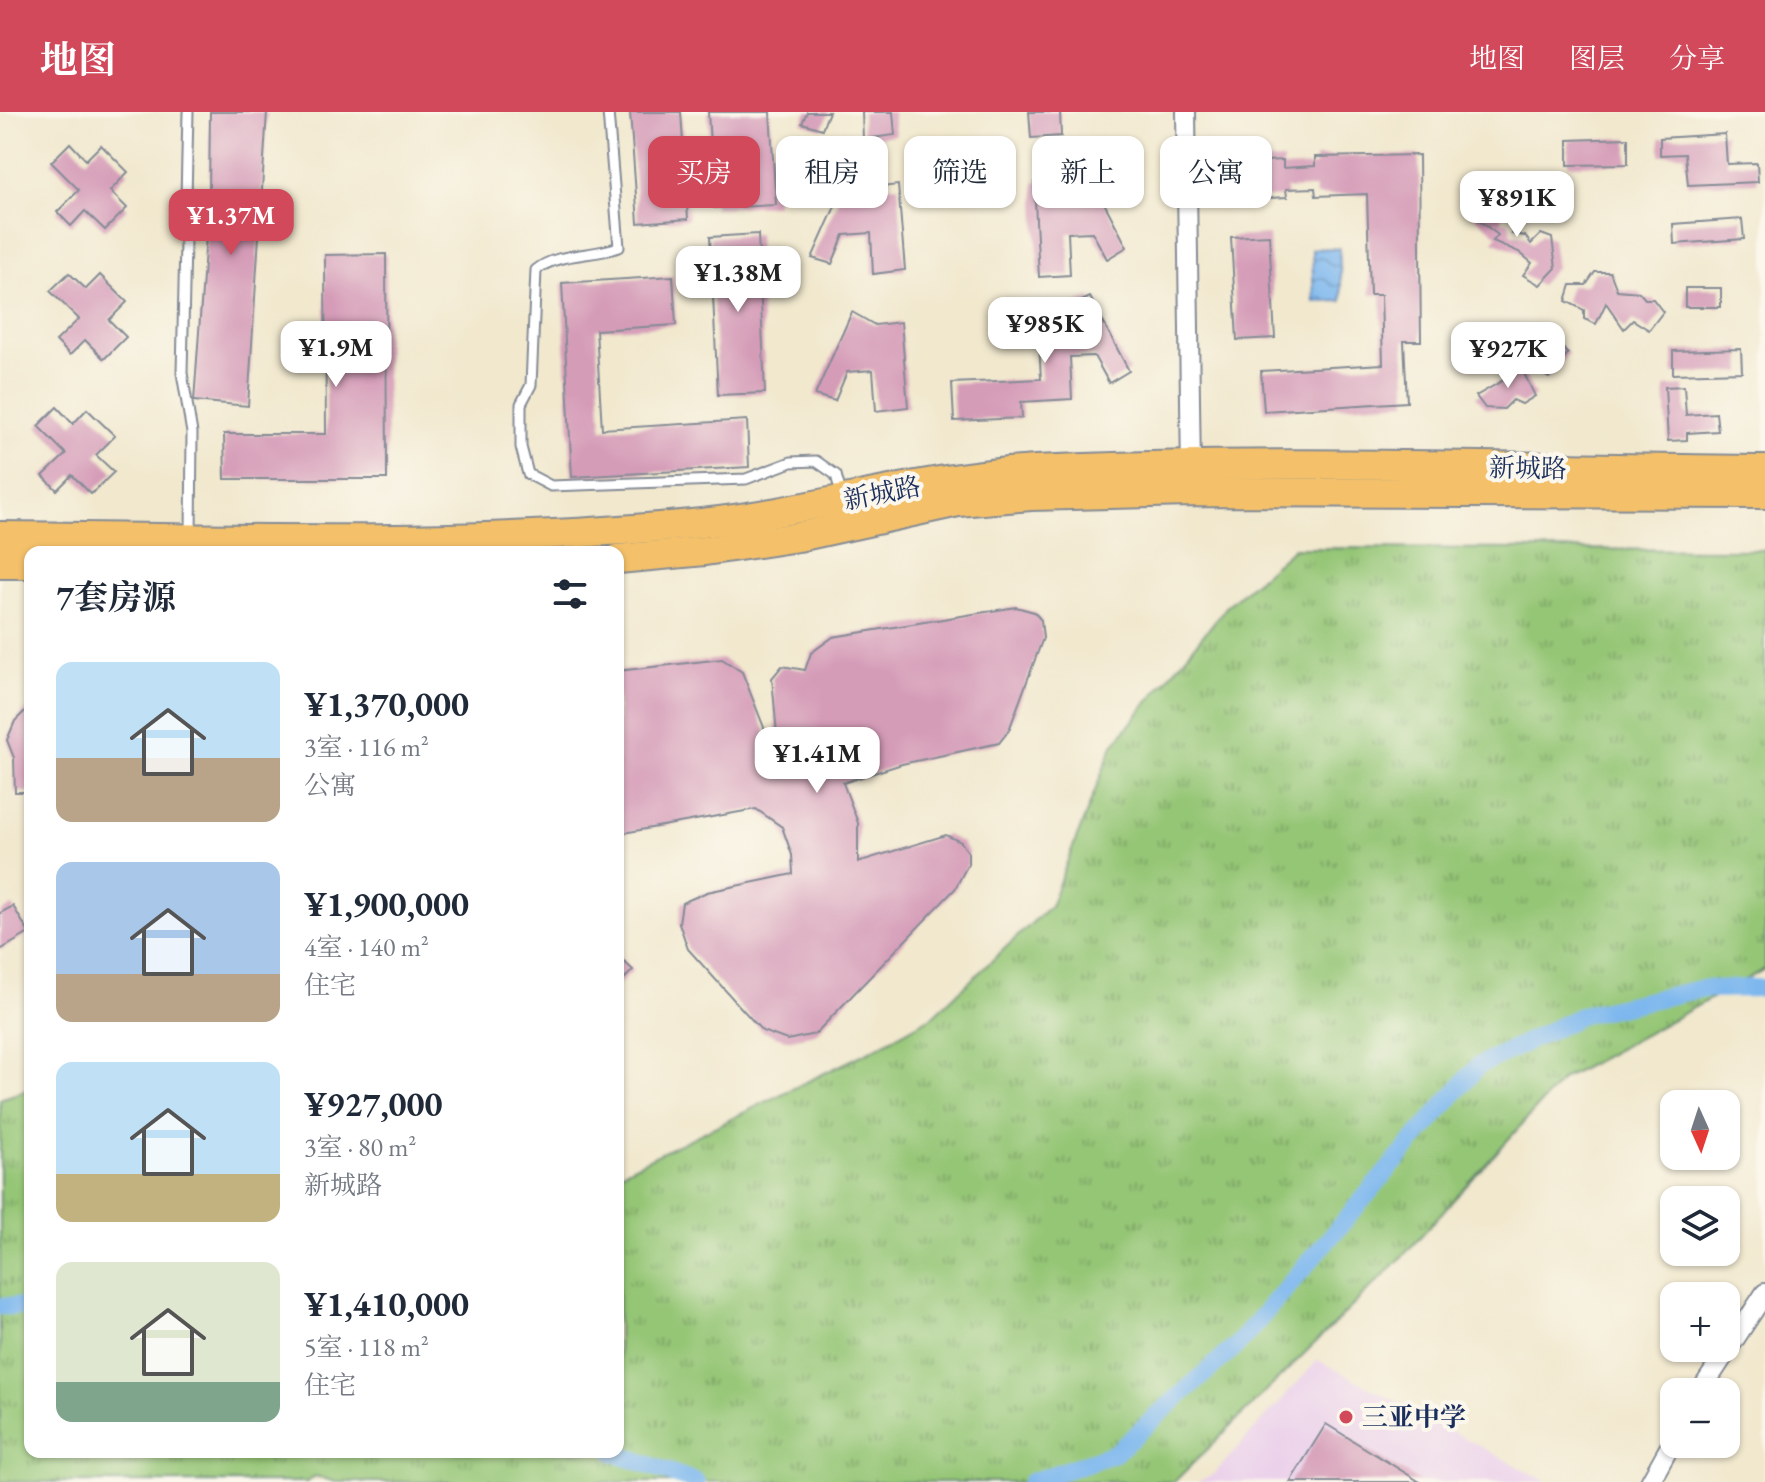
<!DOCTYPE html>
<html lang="zh">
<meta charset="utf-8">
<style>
body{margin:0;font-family:"EB Garamond","Noto Serif SC",serif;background:#f2f2f3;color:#1f2937;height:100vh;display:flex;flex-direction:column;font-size:30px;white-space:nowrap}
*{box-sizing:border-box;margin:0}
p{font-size:26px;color:#747a83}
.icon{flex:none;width:44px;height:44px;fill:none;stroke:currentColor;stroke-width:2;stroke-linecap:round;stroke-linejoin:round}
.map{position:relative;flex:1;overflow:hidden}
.drawer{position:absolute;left:24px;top:434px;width:600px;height:912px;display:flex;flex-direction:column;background:#fff;border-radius:16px;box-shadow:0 2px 6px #0004}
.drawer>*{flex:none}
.guide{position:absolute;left:648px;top:24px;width:760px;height:72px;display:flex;gap:16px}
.needle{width:52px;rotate:177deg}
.controls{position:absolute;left:1660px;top:978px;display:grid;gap:16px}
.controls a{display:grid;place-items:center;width:80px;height:80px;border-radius:16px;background:#fff;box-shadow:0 2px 6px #0004;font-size:40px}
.price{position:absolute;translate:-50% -68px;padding:0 18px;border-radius:16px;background:#fff;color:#222;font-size:26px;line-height:52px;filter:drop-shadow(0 2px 4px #0008)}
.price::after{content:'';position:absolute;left:50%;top:48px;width:24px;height:18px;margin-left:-12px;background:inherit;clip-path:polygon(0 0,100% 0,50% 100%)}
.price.selected{background:#d1495b;color:#fff}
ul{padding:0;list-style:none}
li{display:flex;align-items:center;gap:24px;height:200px;padding:0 32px}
li span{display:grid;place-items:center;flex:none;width:224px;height:160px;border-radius:16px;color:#555}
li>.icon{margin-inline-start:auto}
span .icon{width:96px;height:96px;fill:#fffc;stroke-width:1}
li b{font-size:34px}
h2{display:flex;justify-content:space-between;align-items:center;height:96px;padding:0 32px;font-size:34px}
.chip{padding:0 28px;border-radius:16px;background:#fff;box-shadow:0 2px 6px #0004;font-size:28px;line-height:72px}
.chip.selected{background:#d1495b;color:#fff}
header{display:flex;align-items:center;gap:48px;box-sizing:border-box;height:112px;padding:0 40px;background:#d1495b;color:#fff}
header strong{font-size:38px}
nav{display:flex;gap:44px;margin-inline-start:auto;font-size:28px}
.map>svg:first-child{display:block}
</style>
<header>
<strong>地图</strong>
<nav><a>地图</a><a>图层</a><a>分享</a></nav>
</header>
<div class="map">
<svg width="1765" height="1370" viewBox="0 0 1765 1370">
<defs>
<pattern id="grass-tufts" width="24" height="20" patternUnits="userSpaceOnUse" patternTransform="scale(2)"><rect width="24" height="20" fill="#95c676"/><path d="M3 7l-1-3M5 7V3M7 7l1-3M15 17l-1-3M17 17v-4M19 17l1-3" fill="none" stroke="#79a164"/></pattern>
<pattern id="water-waves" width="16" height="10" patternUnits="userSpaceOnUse" patternTransform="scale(2)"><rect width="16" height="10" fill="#7db7ee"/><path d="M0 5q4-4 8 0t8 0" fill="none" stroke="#6695c4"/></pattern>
</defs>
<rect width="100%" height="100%" fill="#fbf7ec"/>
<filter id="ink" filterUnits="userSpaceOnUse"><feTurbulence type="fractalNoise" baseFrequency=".0125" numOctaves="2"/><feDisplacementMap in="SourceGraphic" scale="16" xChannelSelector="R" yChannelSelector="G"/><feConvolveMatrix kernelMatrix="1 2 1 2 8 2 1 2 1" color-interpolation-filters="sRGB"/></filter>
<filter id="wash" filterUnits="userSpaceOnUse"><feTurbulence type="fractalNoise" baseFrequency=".006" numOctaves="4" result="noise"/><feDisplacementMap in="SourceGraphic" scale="32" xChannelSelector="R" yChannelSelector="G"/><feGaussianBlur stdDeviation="1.8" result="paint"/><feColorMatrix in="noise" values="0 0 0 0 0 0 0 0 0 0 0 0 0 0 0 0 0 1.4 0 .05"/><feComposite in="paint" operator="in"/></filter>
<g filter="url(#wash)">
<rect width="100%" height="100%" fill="#f1e8ce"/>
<polygon fill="#ebd1eb" points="1318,1248 1547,1370 1197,1370 1214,1362"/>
<polygon fill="url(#grass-tufts)" stroke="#587a6a" stroke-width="2" points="1294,436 1765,438 1765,857 1563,967 1400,1147 1174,1370 336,1370 315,1364 307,1370 0,1370 0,987 30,977 30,1340 618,1340 618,1062 870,939 933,904 1050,794 1113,633 1228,493"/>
<polygon fill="url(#water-waves)" stroke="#4c73a6" stroke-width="2" points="1339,136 1342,189 1314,190 1312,137"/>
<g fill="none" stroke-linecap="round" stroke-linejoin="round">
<g stroke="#7db7ee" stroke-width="18">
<polyline points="0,1194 30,1195"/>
<polyline points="613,1340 696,1370"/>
<polyline points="1031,1370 1115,1341 1238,1232 1478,954 1582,903 1700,877 1765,876"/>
</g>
</g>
<g id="blocks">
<g fill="#d59cb8">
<polygon points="210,0 267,0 248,294 194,289 209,82"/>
<polygon points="630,0 681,0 688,107 638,111"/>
<polygon points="708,0 770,0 776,93 714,96"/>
<polygon points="807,0 829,0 822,17 802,11"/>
<polygon points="862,0 893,0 895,23 863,27"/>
<polygon points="1029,0 1060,0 1061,24 1031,26"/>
<polygon points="1725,22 1727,52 1757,51 1758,70 1688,73 1685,42 1660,43 1660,26"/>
<polygon points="1628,26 1628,52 1568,53 1568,28"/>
<polygon points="70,31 86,48 101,33 128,60 110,79 127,96 105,118 85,99 71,114 57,100 79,78 51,50"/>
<polygon points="1419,43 1421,229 1404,229 1407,290 1264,299 1261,259 1383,252 1381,183 1370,183 1367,82 1316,84 1315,76 1286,77 1287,85 1251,87 1251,79 1240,80 1239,57 1248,57 1248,50 1283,48 1283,56 1315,54 1315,45"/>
<polygon points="1088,60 1127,135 1107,147 1092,120 1068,121 1070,163 1039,165 1034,70 1067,71"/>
<polygon points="849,63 872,76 898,73 905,158 873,162 871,121 844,123 832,152 812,146"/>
<polygon points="1492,70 1492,94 1501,98 1502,109 1509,110 1512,122 1525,124 1531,132 1541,122 1552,126 1556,156 1540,173 1523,163 1532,151 1519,140 1493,129 1498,123 1468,100"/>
<polygon points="1742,107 1744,127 1674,132 1673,112"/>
<polygon points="758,122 765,281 718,283 710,125"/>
<polygon points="1269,123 1275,226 1237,228 1231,125"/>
<polygon points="386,142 387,367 225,367 224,322 326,322 325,143"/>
<polygon points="1595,160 1610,160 1617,178 1639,180 1645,187 1653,187 1663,200 1649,218 1633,208 1624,217 1606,191 1596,212 1584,207 1584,198 1566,189 1571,173 1586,173"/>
<polygon points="69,161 86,177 100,163 127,190 109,208 126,225 104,247 85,228 70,243 56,229 79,207 50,179"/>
<polygon points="673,164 676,213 596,218 602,317 747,308 749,355 572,365 562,171"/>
<rect x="1685" y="176" width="36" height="19"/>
<polygon points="1090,185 1129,259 1109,271 1094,244 1070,245 1072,287 1021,290 1022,306 954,309 952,271 1041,267 1037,195 1069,195"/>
<polygon points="852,200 875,213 901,210 908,295 876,299 873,258 847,260 835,289 815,283"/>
<polygon points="1541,216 1568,241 1549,266 1508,243 1519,228 1528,230"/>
<polygon points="1741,237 1742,260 1673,262 1673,239"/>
<polygon points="1518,249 1535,284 1522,292 1513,288 1504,297 1485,296 1476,284 1507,266 1505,262"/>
<polygon points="1684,274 1686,303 1716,301 1718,319 1687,321 1687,328 1668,329 1665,275"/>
<polygon points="57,295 73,312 87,297 115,324 96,343 114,360 91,382 72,363 57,378 43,364 66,342 38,314"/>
<polygon points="1016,495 1034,500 1041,508 1043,526 1009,618 999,631 902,652 843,671 858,711 858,750 946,723 961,730 968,740 968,752 955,777 815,922 787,928 762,919 688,837 679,811 682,791 707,780 793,762 792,743 782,715 756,697 618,722 618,559 722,547 742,560 780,656 772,566 782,554 805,558 811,541 833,525"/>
<polygon points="30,594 30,680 15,680 14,646 7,628 15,609"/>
<polygon points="13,794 29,821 0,838 0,801"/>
<polygon points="618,844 633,858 618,873"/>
<polygon points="1326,1312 1420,1370 1290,1370"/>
</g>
</g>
</g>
<g filter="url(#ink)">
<use href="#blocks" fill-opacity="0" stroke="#868c96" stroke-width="2"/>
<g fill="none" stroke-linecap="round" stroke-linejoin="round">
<g stroke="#868c96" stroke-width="13">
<g id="service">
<polyline points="188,0 182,261 192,321 191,423"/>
<path d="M608,0L619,135C592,145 558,140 536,158L531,273L521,292V335L528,362L551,374L746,367L791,350L816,349L836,363L842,385"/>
</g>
</g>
<g stroke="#868c96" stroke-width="22">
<g id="minor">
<polyline points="1186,0 1191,361"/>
<polyline points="1700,1280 1765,1181"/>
<polyline points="1650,1370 1674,1327"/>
</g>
</g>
<g stroke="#868c96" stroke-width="32">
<g id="primary">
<path d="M0,424C232,426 471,435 702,411C814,399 923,364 1036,358C1278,346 1522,356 1765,358"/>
<polyline points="618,447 705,439 798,425 958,390 1031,384 1191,380 1765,382"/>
<polyline points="0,452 30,452"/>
</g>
</g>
<use href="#service" stroke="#fff" stroke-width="9"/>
<use href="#minor" stroke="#fff" stroke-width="18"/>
<use href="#primary" stroke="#f4c16a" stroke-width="28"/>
</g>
</g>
<circle fill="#d1495b" stroke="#fbf7ec" stroke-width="3" cx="1346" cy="1305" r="8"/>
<g text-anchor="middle" stroke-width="8" stroke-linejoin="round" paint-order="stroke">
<g font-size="26" fill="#1b2f5e" stroke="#fbf7ec">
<text transform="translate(1528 356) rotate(1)" y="9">新城路</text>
<text transform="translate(882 381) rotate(-11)" y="9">新城路</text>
</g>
<g font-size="26" font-weight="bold" fill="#1b2f5e" stroke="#fbf7ec" text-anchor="start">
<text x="1362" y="1314">三亚中学</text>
</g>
</g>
</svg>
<div class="controls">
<a><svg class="needle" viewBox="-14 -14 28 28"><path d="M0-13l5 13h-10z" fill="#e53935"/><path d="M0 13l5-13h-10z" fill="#747a83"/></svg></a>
<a><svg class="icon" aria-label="layers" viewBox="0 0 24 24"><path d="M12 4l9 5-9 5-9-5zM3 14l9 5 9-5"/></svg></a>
<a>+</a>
<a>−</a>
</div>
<b class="price" style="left:1517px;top:127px">¥891K</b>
<b class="price selected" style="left:231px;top:145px">¥1.37M</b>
<b class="price" style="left:738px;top:202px">¥1.38M</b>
<b class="price" style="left:1045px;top:253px">¥985K</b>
<b class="price" style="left:336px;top:277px">¥1.9M</b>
<b class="price" style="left:1508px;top:278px">¥927K</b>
<b class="price" style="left:817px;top:683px">¥1.41M</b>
<div class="guide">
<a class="chip selected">买房</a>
<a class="chip">租房</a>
<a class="chip">筛选</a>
<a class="chip">新上</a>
<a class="chip">公寓</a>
</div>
<section class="drawer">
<h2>7套房源<svg class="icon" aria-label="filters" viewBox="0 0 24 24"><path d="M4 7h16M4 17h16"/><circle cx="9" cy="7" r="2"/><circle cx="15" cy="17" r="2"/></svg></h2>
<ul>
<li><span style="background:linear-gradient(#bfe0f5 60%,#b9a48a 0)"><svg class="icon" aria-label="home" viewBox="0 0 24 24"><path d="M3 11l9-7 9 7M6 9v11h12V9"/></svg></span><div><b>¥1,370,000</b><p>3室 · 116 m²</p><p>公寓</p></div></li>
<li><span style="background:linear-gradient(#a9c7e8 70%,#b9a48a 0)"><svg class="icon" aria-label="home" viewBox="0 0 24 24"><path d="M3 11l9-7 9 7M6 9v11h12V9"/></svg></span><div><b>¥1,900,000</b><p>4室 · 140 m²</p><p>住宅</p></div></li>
<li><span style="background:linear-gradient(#bfe0f5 70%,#c2b280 0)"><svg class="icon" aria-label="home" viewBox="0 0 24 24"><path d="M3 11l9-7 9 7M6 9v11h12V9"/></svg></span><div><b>¥927,000</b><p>3室 · 80 m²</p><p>新城路</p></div></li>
<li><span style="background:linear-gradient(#dfe7d0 75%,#7fa58c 0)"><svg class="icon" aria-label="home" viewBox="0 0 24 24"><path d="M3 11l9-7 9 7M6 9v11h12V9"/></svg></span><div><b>¥1,410,000</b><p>5室 · 118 m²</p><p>住宅</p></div></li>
</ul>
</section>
</div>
